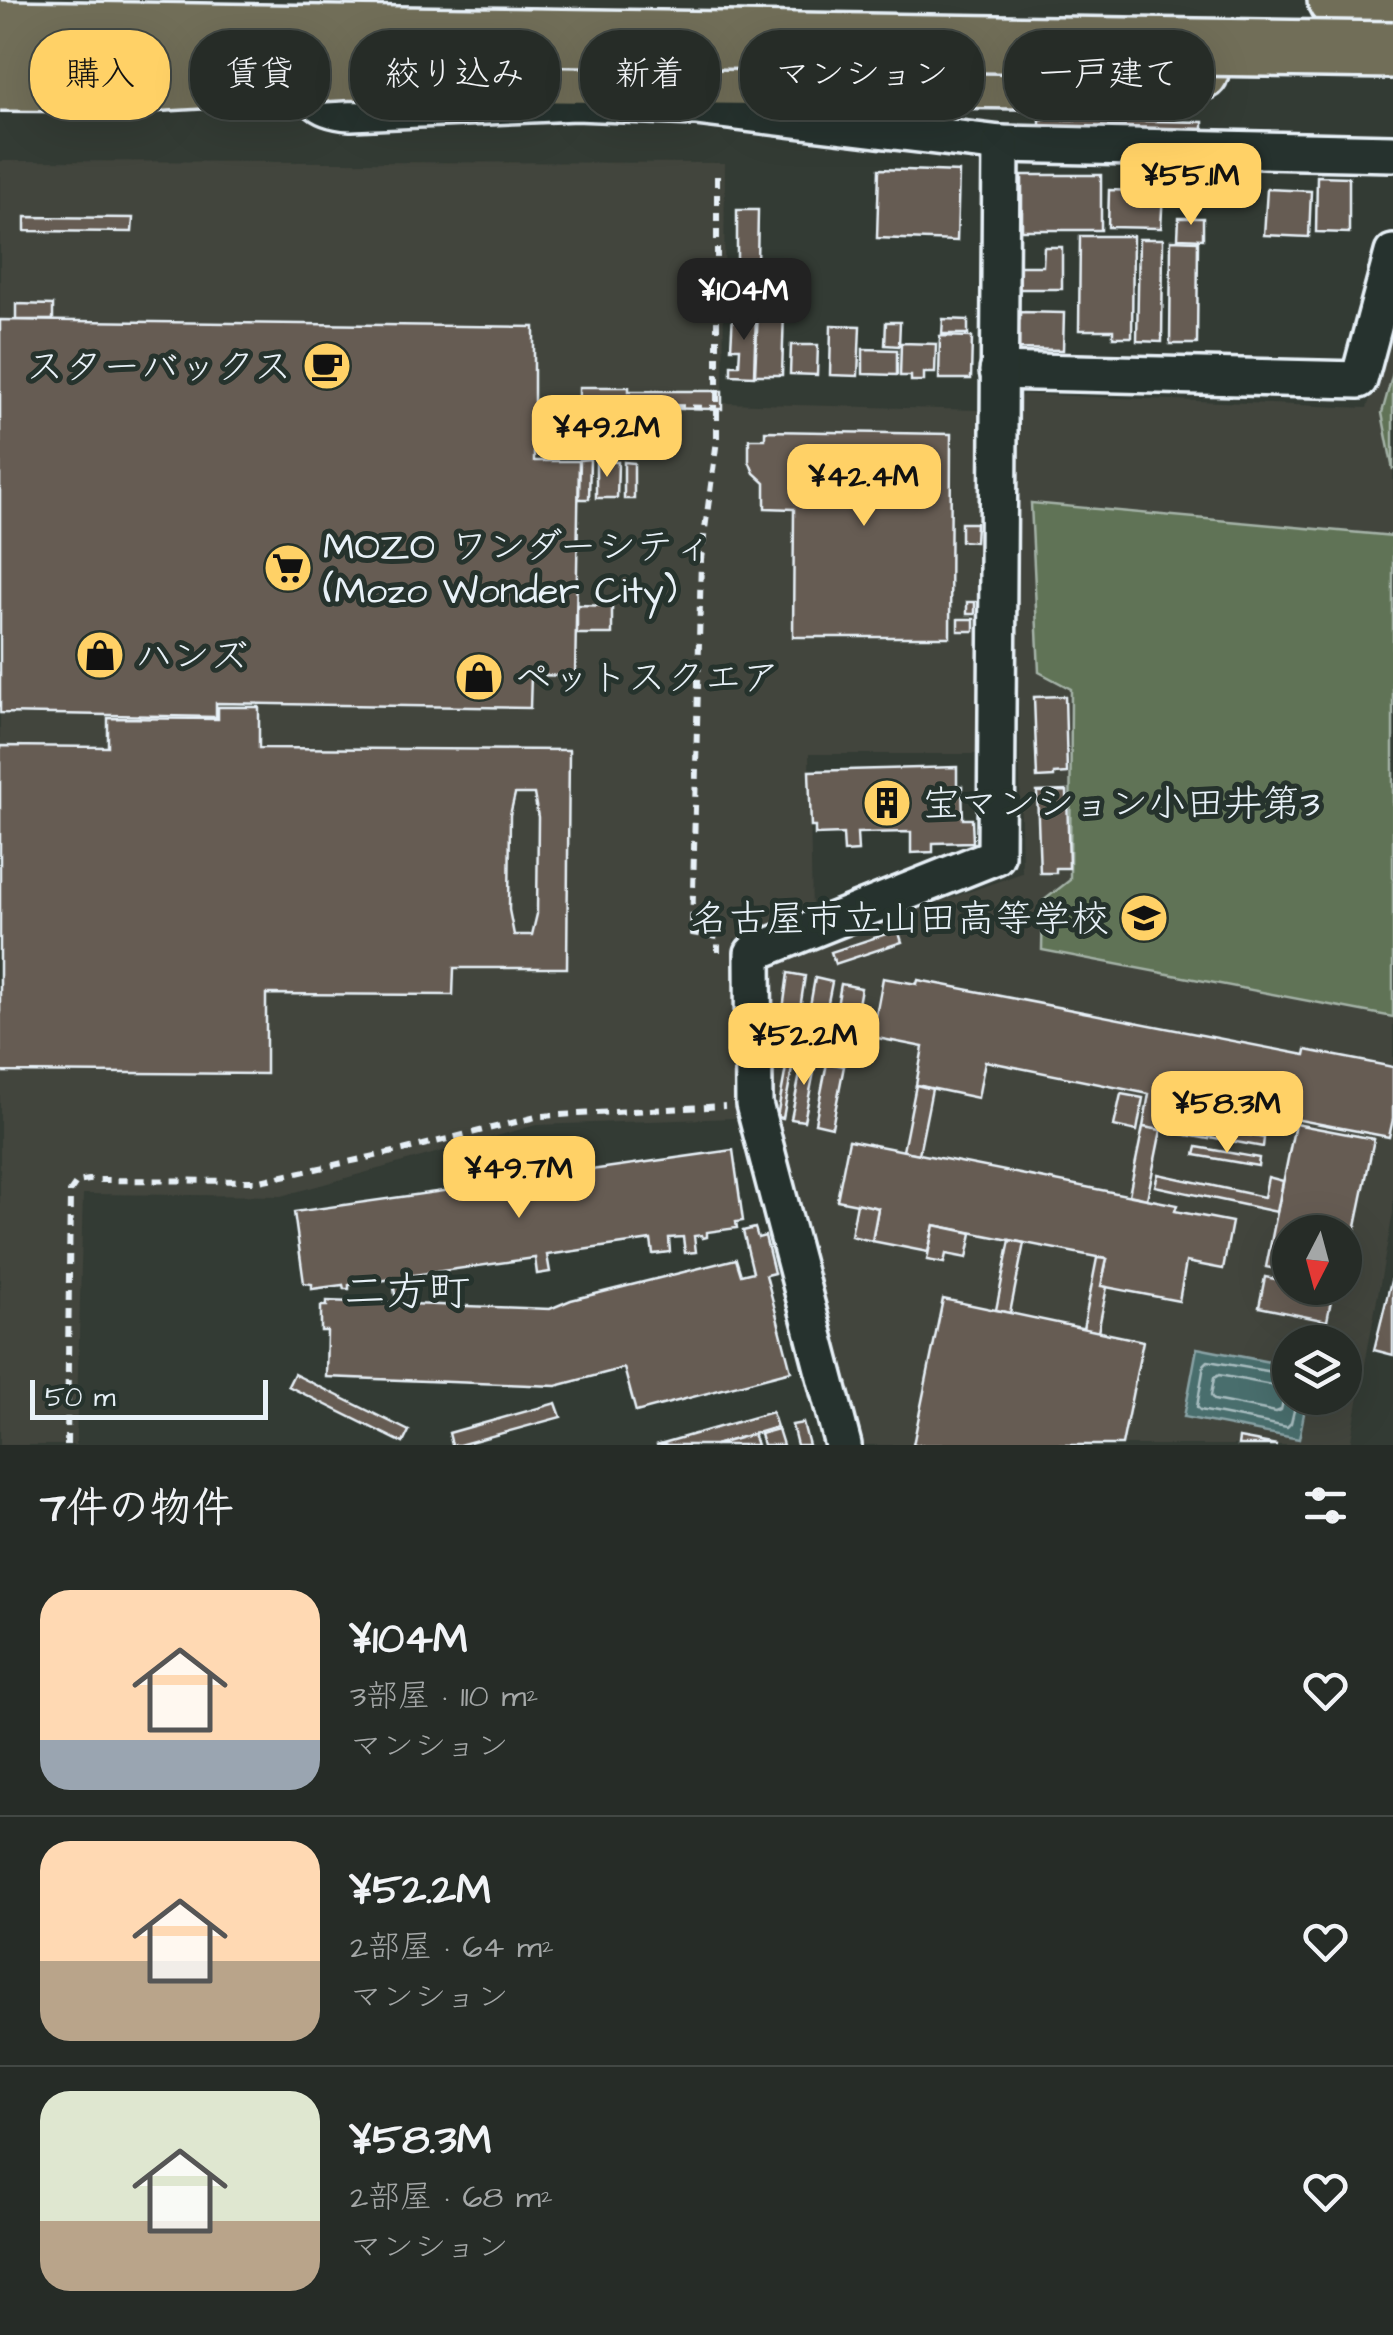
<!DOCTYPE html>
<html lang="ja">
<meta charset="utf-8">
<style>
body{margin:0;font-family:"Architects Daughter","Klee One",sans-serif;background:#323833;color:#f1f3f6;height:100vh;display:flex;flex-direction:column;font-size:38px;white-space:nowrap}
*{box-sizing:border-box;margin:0}
p{font-size:32px;color:#a4a7a7}
.icon{flex:none;width:55px;height:55px;fill:none;stroke:currentColor;stroke-width:2;stroke-linecap:round;stroke-linejoin:round}
.map{position:relative;height:1445px;overflow:hidden}
.drawer{display:flex;flex-direction:column;background:#262c27;flex:1}
.drawer>*{flex:none}
.banner{position:absolute;left:30px;top:30px;width:1335px;height:90px;display:flex;gap:20px}
.needle{width:65px;rotate:186deg}
.tools{position:absolute;left:1272px;top:1215px;display:grid;gap:20px}
.tools a{display:grid;place-items:center;width:90px;height:90px;border-radius:50%;background:#262c27;box-shadow:0 10px 40px #0002,0 0 0 2px #424844;font-size:50px}
.scale{position:absolute;left:30px;bottom:25px;width:238px;box-sizing:border-box;padding-left:10px;border:5px solid #e8f1f8;border-top:0;font-size:28px;line-height:35px;white-space:nowrap;color:#e8f1f8;-webkit-text-stroke:8px #26332d;paint-order:stroke}
.price{position:absolute;translate:-50% -85px;padding:0 22px;border-radius:20px;background:#ffd166;color:#111;font-size:32px;line-height:65px;filter:drop-shadow(0 2px 5px #0008)}
.price::after{content:'';position:absolute;left:50%;top:60px;width:30px;height:22px;margin-left:-15px;background:inherit;clip-path:polygon(0 0,100% 0,50% 100%)}
.price.current{background:#222;color:#fff}
ul{padding:0;list-style:none}
li{display:flex;align-items:center;gap:30px;height:250px;padding:0 40px}
li+li{border-top:2px solid #424844}
li span{display:grid;place-items:center;flex:none;width:280px;height:200px;border-radius:30px;color:#555}
li>.icon{margin-inline-start:auto}
span .icon{width:120px;height:120px;fill:#fffc;stroke-width:1}
li b{font-size:42px}
h2{display:flex;justify-content:space-between;align-items:center;height:120px;padding:0 40px;font-size:42px}
.tag{padding:0 35px;border-radius:40px;background:#262c27;box-shadow:0 10px 40px #0002,0 0 0 2px #424844;font-size:35px;line-height:90px}
.tag.current{background:#ffd166;color:#111}
.map>svg:first-child{display:block}
</style>
<div class="map">
<svg width="1393" height="1445" viewBox="0 0 1393 1445">
<rect width="100%" height="100%" fill="#333b34"/>
<filter id="ink" filterUnits="userSpaceOnUse"><feTurbulence type="fractalNoise" baseFrequency=".01" numOctaves="2"/><feDisplacementMap in="SourceGraphic" scale="20" xChannelSelector="R" yChannelSelector="G"/><feConvolveMatrix kernelMatrix="1 2 1 2 8 2 1 2 1" color-interpolation-filters="sRGB"/></filter>
<g filter="url(#ink)">
<g fill="#42453d" fill-rule="evenodd">
<polygon points="0,161 725,163 723,403 979,410 986,754 809,754 812,913 734,939 735,1118 536,1125 281,1196 83,1194 76,1445 0,1445"/>
<path d="M1393,329V1213L1350,1445H860L768,1099L766,963L1022,873L1012,402L1024,394L1367,408ZM1290,1232H1345V1288H1290ZM1290,1342H1345V1398H1290Z"/>
</g>
<g fill="#607356" stroke="#a4b2a7" stroke-width="2.5">
<polygon points="1393,373 1393,470 1382,413"/>
<polygon points="1031,503 1393,536 1393,1017 1042,950 1043,901 1070,880 1071,689 1039,672"/>
</g>
<polygon fill="#496e6d" stroke="#89a2a5" stroke-width="2.5" points="1197,1348 1290,1366 1290,1398 1307,1398 1299,1439 1184,1417"/>
<g fill="none" stroke-linecap="round" stroke-linejoin="round">
<g stroke="#a8bdc0" stroke-width="2.5">
<polygon points="1219,1375 1282,1387 1285,1392 1281,1410 1276,1412 1214,1400 1211,1396 1214,1378"/>
<polyline points="1290,1375 1208,1361 1204,1365 1197,1407 1200,1410 1287,1427 1291,1423 1297,1398"/>
</g>
</g>
<g fill="#665b52" stroke="#e8f1f8" stroke-width="2.5" fill-rule="evenodd">
<polygon points="1040,119 1203,122 1203,135 1040,134"/>
<polygon points="879,169 959,172 957,241 877,238"/>
<rect x="1022" y="175" width="79" height="55"/>
<polygon points="1317,176 1349,177 1349,233 1316,232"/>
<polygon points="1267,189 1311,191 1309,237 1264,235"/>
<polygon points="1109,190 1163,192 1161,228 1108,227"/>
<polygon points="737,210 758,210 757,266 737,266"/>
<polygon points="25,217 133,218 132,232 25,231"/>
<polygon points="1179,218 1203,218 1203,239 1178,238"/>
<polygon points="1080,236 1133,236 1132,337 1113,337 1113,330 1079,330"/>
<polygon points="1139,239 1163,239 1162,342 1137,341"/>
<polygon points="1171,240 1198,241 1197,344 1170,344"/>
<polygon points="1044,247 1062,247 1062,289 1010,289 1010,266 1043,266"/>
<polygon points="16,304 53,305 53,320 16,320"/>
<polygon points="758,310 784,311 782,375 755,375"/>
<polygon points="1020,312 1064,313 1063,350 1015,349 1014,318 1020,319"/>
<polygon points="733,313 756,314 754,376 731,375 731,365 739,365 740,348 731,348"/>
<polygon points="943,319 968,320 968,334 942,334"/>
<polygon points="0,320 534,327 534,461 579,461 575,676 531,675 530,708 216,703 216,717 0,713"/>
<polygon points="886,322 900,322 899,346 885,345"/>
<polygon points="831,325 860,326 858,376 830,375"/>
<polygon points="940,336 972,337 971,379 939,379"/>
<polygon points="901,343 936,344 935,373 924,373 924,381 911,381 911,376 900,376"/>
<polygon points="791,345 818,345 817,375 790,374"/>
<polygon points="863,349 897,350 897,375 863,374"/>
<polygon points="579,387 629,387 629,391 722,391 722,409 626,408 626,413 579,412"/>
<polygon points="580,415 590,415 589,451 579,451"/>
<rect x="595" y="415" width="22" height="36"/>
<polygon points="625,416 635,416 635,451 624,451"/>
<polygon points="765,431 951,434 950,637 793,637 794,509 765,508 765,483 754,473 749,461 749,439 765,439"/>
<polygon points="590,459 589,499 579,499 580,460"/>
<polygon points="596,461 618,462 617,498 596,498"/>
<polygon points="624,462 634,463 634,499 624,499"/>
<polygon points="961,523 976,523 975,542 961,541"/>
<rect x="967" y="602" width="8" height="12"/>
<polygon points="577,605 612,606 612,634 577,634"/>
<rect x="958" y="619" width="16" height="12"/>
<polygon points="1065,696 1067,773 1054,774 1054,777 1037,778 1034,697"/>
<path d="M218,707H259V748L569,750L567,968H454L453,995L266,994V1074L0,1072V746L108,747V718L218,719ZM515,794H534L538,817L537,914L532,935H514L509,910L510,815Z"/>
<polygon points="957,767 957,786 962,786 963,819 972,819 973,842 933,843 933,852 911,853 911,832 857,833 858,851 844,852 843,834 815,835 815,827 811,827 809,771"/>
<polygon points="1067,791 1069,868 1056,868 1056,873 1040,873 1037,792"/>
<polygon points="898,930 902,942 835,964 831,952"/>
<polygon points="788,973 805,976 795,1041 779,1039"/>
<polygon points="815,978 832,982 819,1048 803,1045"/>
<polygon points="883,978 917,984 918,980 1305,1055 1306,1050 1393,1067 1393,1119 1389,1137 1216,1104 1209,1139 1143,1127 1149,1094 985,1061 978,1098 916,1085 923,1047 872,1037"/>
<polygon points="841,984 861,988 849,1053 829,1050"/>
<polygon points="789,1051 795,1052 783,1118 777,1117"/>
<polygon points="804,1054 817,1057 804,1121 791,1119"/>
<polygon points="827,1063 844,1066 832,1127 815,1123"/>
<polygon points="916,1085 932,1089 919,1154 903,1151"/>
<polygon points="1121,1094 1143,1098 1137,1131 1114,1126"/>
<polygon points="1215,1116 1265,1126 1264,1135 1213,1125"/>
<polygon points="1295,1124 1374,1139 1345,1279 1345,1232 1290,1232 1290,1272 1266,1267"/>
<polygon points="1143,1127 1161,1130 1147,1199 1129,1195"/>
<polygon points="1212,1128 1264,1138 1263,1147 1210,1137"/>
<polygon points="849,1140 1177,1205 1175,1211 1232,1222 1223,1269 1186,1262 1179,1301 1101,1286 1107,1259 934,1225 928,1252 872,1241 878,1208 837,1200"/>
<polygon points="1197,1147 1259,1158 1258,1166 1195,1155"/>
<polygon points="733,1150 743,1221 736,1222 737,1228 707,1232 707,1237 703,1238 702,1235 694,1236 696,1252 685,1253 683,1237 669,1238 670,1252 653,1254 651,1240 547,1255 550,1272 537,1274 535,1258 406,1276 408,1293 395,1295 393,1279 349,1285 349,1289 344,1289 343,1285 312,1289 312,1284 304,1283 294,1212"/>
<polygon points="1158,1174 1264,1197 1268,1177 1283,1181 1277,1212 1155,1186"/>
<polygon points="857,1203 878,1208 872,1241 851,1236"/>
<polygon points="934,1225 972,1233 967,1258 946,1254 944,1263 927,1260"/>
<polygon points="755,1228 758,1238 765,1236 774,1273 766,1275 791,1371 636,1412 624,1368 556,1386 326,1377 327,1331 321,1331 321,1306 327,1306 327,1301 550,1309 571,1300 736,1259 741,1275 753,1272 743,1231"/>
<polygon points="1010,1240 1024,1243 1010,1313 996,1310"/>
<polygon points="1097,1258 1107,1259 1101,1286 1107,1287 1098,1332 1083,1329"/>
<polygon points="1393,1273 1393,1355 1374,1350"/>
<polygon points="1265,1277 1290,1282 1290,1288 1319,1288 1333,1290 1327,1321 1259,1307"/>
<polygon points="943,1299 1143,1341 1122,1445 913,1445"/>
<polygon points="294,1374 409,1431 403,1443 288,1386"/>
<polygon points="556,1403 561,1417 459,1445 452,1445 449,1433"/>
<polygon points="772,1412 777,1427 715,1445 656,1445"/>
<polygon points="803,1423 809,1445 797,1445 792,1425"/>
<polygon points="778,1429 783,1445 763,1445 760,1434"/>
<polygon points="753,1434 757,1445 715,1445"/>
<polygon points="1239,1438 1277,1445 1238,1445"/>
</g>
<g fill="none" stroke-linecap="round" stroke-linejoin="round">
<g stroke="#e8f1f8" stroke-width="42">
<g id="minor">
<path d="M302,65C309,98 316,110 351,112L576,102L696,107L1001,144L1393,153"/>
<polyline points="998,371 1359,380 1393,253"/>
<polyline points="843,1445 754,1104 753,953 996,856 1001,144"/>
</g>
</g>
<g stroke="#e8f1f8" stroke-width="62">
<g id="motorway">
<polyline points="1336,0 1393,1"/>
<polyline points="557,74 1110,81 1200,72"/>
</g>
</g>
<g stroke="#e8f1f8" stroke-width="6" stroke-dasharray="10 8" stroke-linecap="butt">
<polyline points="717,176 717,440 701,559 692,933 718,937 718,952"/>
<polyline points="584,405 717,408"/>
<polyline points="67,1445 70,1192 77,1182 89,1180 260,1181 403,1150 540,1116 725,1106"/>
</g>
<use href="#minor" stroke="#26332d" stroke-width="35"/>
<use href="#motorway" stroke="#716e59" stroke-width="55"/>
<g stroke="#e8f1f8" stroke-width="62" stroke-linecap="butt">
<g id="motorway-bridge">
<polyline points="0,29 1393,50"/>
<polyline points="0,82 145,83 352,71 409,72"/>
</g>
</g>
<use href="#motorway-bridge" stroke="#716e59" stroke-width="55"/>
</g>
</g>
<defs>
<g id="cafe-disc" transform="scale(2.5)"><circle r="9.5" fill="#ffd166" stroke="#26332d"/><path d="M-5.5-4.5H6V0H3Q3 3.5 0 3.5H-2.5Q-5.5 3.5-5.5 0ZM3-3.2v2h1.7v-2ZM-6 4.5H4V6H-6Z" fill="#111"/></g>
<g id="supermarket-disc" transform="scale(2.5)"><circle r="9.5" fill="#ffd166" stroke="#26332d"/><path d="M-6-5.5h2.5l.6 2H6L4.5 2H-2.5L-4.4-4H-6ZM-1.5 3.2a1.3 1.3 0 1 0 .1 0ZM3 3.2a1.3 1.3 0 1 0 .1 0Z" fill="#111"/></g>
<g id="shop-disc" transform="scale(2.5)"><circle r="9.5" fill="#ffd166" stroke="#26332d"/><path d="M-5-2.5h2.3a2.7 3.5 0 0 1 5.4 0H5L5.5 6h-11ZM-1.5-2.5h3a1.5 2.3 0 0 0-3 0Z" fill="#111"/></g>
<g id="building-disc" transform="scale(2.5)"><circle r="9.5" fill="#ffd166" stroke="#26332d"/><path d="M-4-6H4V6H1V3H-1V6H-4ZM-2.5-4.3h1.7v1.8h-1.7ZM.8-4.3h1.7v1.8H.8ZM-2.5-1h1.7V.8h-1.7ZM.8-1h1.7V.8H.8Z" fill="#111"/></g>
<g id="school-disc" transform="scale(2.5)"><circle r="9.5" fill="#ffd166" stroke="#26332d"/><path d="M0-5L7-2L0 1L-7-2ZM-4 1L0 2.5L4 1V4Q0 6-4 4Z" fill="#111"/></g>
</defs>
<g fill-rule="evenodd">
<use href="#cafe-disc" x="327" y="366"/>
<use href="#supermarket-disc" x="288" y="568"/>
<use href="#shop-disc" x="100" y="655"/>
<use href="#shop-disc" x="479" y="677"/>
<use href="#building-disc" x="887" y="803"/>
<use href="#school-disc" x="1144" y="918"/>
</g>
<g text-anchor="middle" stroke-width="10" stroke-linejoin="round" paint-order="stroke">
<g font-size="38" fill="#e8f1f8" stroke="#26332d" text-anchor="start">
<text x="292" y="379" text-anchor="end">スターバックス</text>
<text x="323" y="559">MOZO ワンダーシティ<tspan x="323" dy="44">(Mozo Wonder City)</tspan></text>
<text x="135" y="668">ハンズ</text>
<text x="514" y="690">ペットスクエア</text>
<text x="922" y="816">宝マンション小田井第3</text>
<text x="1109" y="931" text-anchor="end">名古屋市立山田高等学校</text>
</g>
<g font-size="42" fill="#e8f1f8" stroke="#26332d">
<text x="407" y="1305">二方町</text>
</g>
</g>
</svg>
<div class="tools">
<a><svg class="needle" viewBox="-14 -14 28 28"><path d="M0-13l5 13h-10z" fill="#e53935"/><path d="M0 13l5-13h-10z" fill="#a4a7a7"/></svg></a>
<a><svg class="icon" aria-label="layers" viewBox="0 0 24 24"><path d="M12 4l9 5-9 5-9-5zM3 14l9 5 9-5"/></svg></a>
</div>
<div class="scale">50 m</div>
<b class="price" style="left:1191px;top:228px">¥55.1M</b>
<b class="price current" style="left:744px;top:343px">¥104M</b>
<b class="price" style="left:607px;top:480px">¥49.2M</b>
<b class="price" style="left:864px;top:529px">¥42.4M</b>
<b class="price" style="left:804px;top:1088px">¥52.2M</b>
<b class="price" style="left:1227px;top:1156px">¥58.3M</b>
<b class="price" style="left:519px;top:1221px">¥49.7M</b>
<div class="banner">
<a class="tag current">購入</a>
<a class="tag">賃貸</a>
<a class="tag">絞り込み</a>
<a class="tag">新着</a>
<a class="tag">マンション</a>
<a class="tag">一戸建て</a>
</div>
</div>
<section class="drawer">
<h2>7件の物件<svg class="icon" aria-label="filters" viewBox="0 0 24 24"><path d="M4 7h16M4 17h16"/><circle cx="9" cy="7" r="2"/><circle cx="15" cy="17" r="2"/></svg></h2>
<ul>
<li><span style="background:linear-gradient(#ffd9b3 75%,#9aa5b1 0)"><svg class="icon" aria-label="home" viewBox="0 0 24 24"><path d="M3 11l9-7 9 7M6 9v11h12V9"/></svg></span><div><b>¥104M</b><p>3部屋 · 110 m²</p><p>マンション</p></div><svg class="icon" aria-label="heart" viewBox="0 0 24 24"><path d="M12 20l-8-8c-3-5 5-10 8-4 3-6 11-1 8 4z"/></svg></li>
<li><span style="background:linear-gradient(#ffd9b3 60%,#b9a48a 0)"><svg class="icon" aria-label="home" viewBox="0 0 24 24"><path d="M3 11l9-7 9 7M6 9v11h12V9"/></svg></span><div><b>¥52.2M</b><p>2部屋 · 64 m²</p><p>マンション</p></div><svg class="icon" aria-label="heart" viewBox="0 0 24 24"><path d="M12 20l-8-8c-3-5 5-10 8-4 3-6 11-1 8 4z"/></svg></li>
<li><span style="background:linear-gradient(#dfe7d0 65%,#b9a48a 0)"><svg class="icon" aria-label="home" viewBox="0 0 24 24"><path d="M3 11l9-7 9 7M6 9v11h12V9"/></svg></span><div><b>¥58.3M</b><p>2部屋 · 68 m²</p><p>マンション</p></div><svg class="icon" aria-label="heart" viewBox="0 0 24 24"><path d="M12 20l-8-8c-3-5 5-10 8-4 3-6 11-1 8 4z"/></svg></li>
</ul>
</section>
